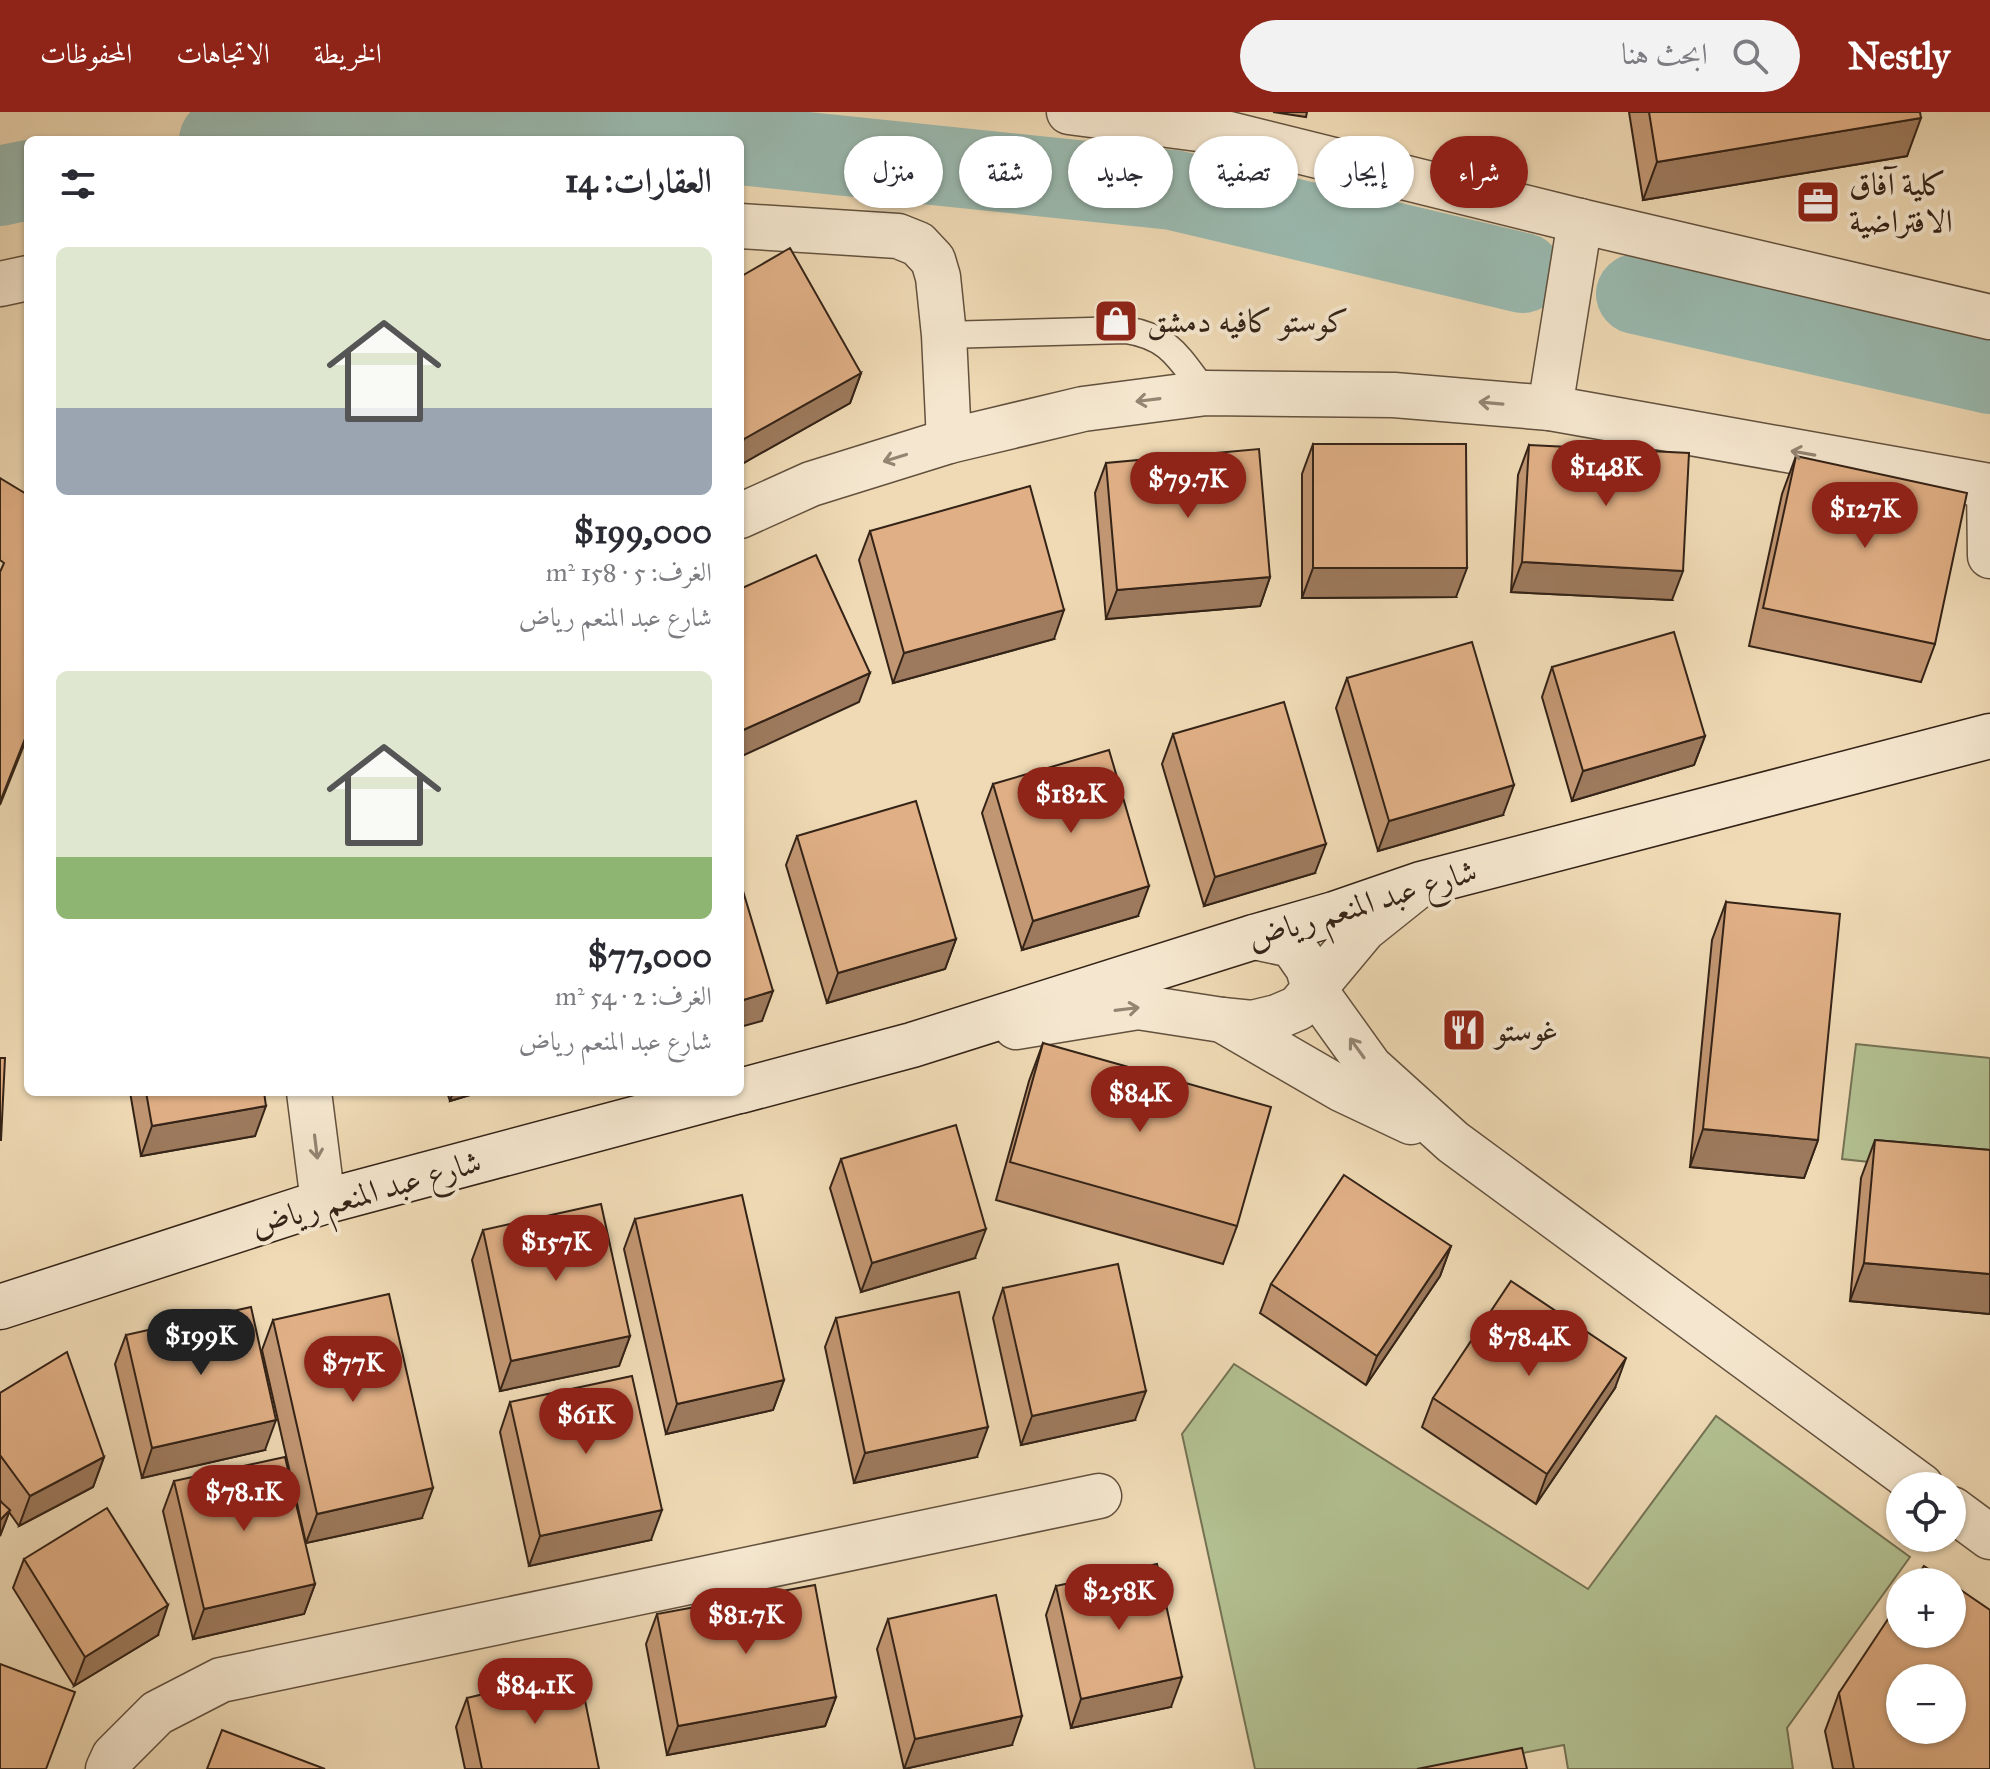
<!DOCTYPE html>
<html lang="ar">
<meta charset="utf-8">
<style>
body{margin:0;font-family:"IM FELL Great Primer",Amiri,serif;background:#f2f2f3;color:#2b2b33;direction:rtl;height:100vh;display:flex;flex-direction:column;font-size:30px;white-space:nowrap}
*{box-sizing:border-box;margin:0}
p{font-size:26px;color:#7c7c81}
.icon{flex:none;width:44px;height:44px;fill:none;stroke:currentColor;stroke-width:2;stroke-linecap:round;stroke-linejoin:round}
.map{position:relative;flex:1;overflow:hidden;direction:ltr}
.panel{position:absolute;left:24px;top:24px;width:720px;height:960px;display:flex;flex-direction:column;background:#fff;border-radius:12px;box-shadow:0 2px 6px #0004;direction:rtl}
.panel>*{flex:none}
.guide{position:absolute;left:768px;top:24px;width:760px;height:72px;direction:rtl;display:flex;gap:16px}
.buttons{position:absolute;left:1886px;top:1360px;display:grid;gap:16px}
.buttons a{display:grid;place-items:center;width:80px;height:80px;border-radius:50%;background:#fff;box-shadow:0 2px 6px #0004;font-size:40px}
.price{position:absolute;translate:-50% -68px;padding:0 18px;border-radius:28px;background:#8f2418;color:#fff;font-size:26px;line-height:52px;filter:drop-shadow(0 2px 4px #0008)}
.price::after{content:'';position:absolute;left:50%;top:48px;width:24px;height:18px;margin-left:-12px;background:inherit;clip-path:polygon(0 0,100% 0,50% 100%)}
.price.active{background:#222;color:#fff}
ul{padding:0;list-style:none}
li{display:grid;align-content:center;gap:16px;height:424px;padding:0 32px}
li span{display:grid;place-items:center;height:248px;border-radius:12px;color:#555}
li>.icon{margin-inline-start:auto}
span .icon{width:144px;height:144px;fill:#fffc;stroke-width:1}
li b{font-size:34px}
h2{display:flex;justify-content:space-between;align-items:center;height:96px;padding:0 32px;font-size:34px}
.chip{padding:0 28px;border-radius:36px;background:#fff;box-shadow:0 2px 6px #0004;font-size:28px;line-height:72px}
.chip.active{background:#8f2418;color:#fff}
header{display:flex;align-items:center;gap:48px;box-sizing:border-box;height:112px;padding:0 40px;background:#8f2418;color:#fff}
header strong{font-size:38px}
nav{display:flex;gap:44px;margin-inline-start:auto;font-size:28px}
.search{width:560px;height:72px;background:#f2f2f3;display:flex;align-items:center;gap:20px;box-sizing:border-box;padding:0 28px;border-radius:44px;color:#7c7c81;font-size:30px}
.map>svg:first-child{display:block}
</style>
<header>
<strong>Nestly</strong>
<div class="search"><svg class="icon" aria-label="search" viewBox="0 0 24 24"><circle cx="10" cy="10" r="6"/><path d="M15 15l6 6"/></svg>ابحث هنا</div>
<nav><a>الخريطة</a><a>الاتجاهات</a><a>المحفوظات</a></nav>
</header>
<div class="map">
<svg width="1990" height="1657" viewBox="0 0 1990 1657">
<rect width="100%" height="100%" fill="#efdab5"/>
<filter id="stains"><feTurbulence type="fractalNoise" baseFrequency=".0025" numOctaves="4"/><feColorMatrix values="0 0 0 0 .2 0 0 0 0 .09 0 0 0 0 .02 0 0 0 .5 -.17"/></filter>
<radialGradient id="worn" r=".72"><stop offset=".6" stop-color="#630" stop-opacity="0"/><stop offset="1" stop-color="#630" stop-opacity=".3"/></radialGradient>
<g fill="#b3c192" stroke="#747254" stroke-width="2">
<polygon points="1856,932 1990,946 1990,1063 1842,1047"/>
<polygon points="1234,1252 1588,1477 1716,1304 1910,1445 1787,1616 1793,1657 1568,1657 1564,1633 1441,1657 1255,1657 1182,1322"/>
</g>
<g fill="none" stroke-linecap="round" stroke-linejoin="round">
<g stroke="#9abab0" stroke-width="80">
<polyline points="219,28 301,11 538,12 696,28"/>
<polyline points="740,33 1173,78 1523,161"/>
<polyline points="0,74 28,68"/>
<polyline points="1636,182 1990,262"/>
</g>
<g stroke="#63513e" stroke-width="29">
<path id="lane" d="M944,223L1126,218C1171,225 1179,247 1206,281"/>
</g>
<g stroke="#63513e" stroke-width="47">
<g id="street">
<polyline points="1069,0 1221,20 1580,109 1990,205"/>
<polyline points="740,114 898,124 918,132 933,148 938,165 944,223 949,329"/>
<polyline points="0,172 28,166"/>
<polyline points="1550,296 1580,109"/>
<polyline points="1989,374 1990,444"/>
<polyline points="740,404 811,372 949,329 1083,297 1206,281 1394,283 1550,296 1990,374"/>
<polyline points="1254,825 1292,833 1308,856 1314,877 1370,955 1453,1030 1921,1374"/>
<polyline points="1222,908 1252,911 1277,905 1298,896 1364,817 1414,777"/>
<polyline points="1016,915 1138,895 1222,908 1341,977 1411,1010"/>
<polyline points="309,980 323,1090"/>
<polyline points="1952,1397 1990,1425"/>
<polyline points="108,1657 114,1644 157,1601 221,1568 1099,1384"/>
</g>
</g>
<g stroke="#342317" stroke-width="47">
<g id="secondary">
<polyline points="740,979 912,933 1254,825 1334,802 1421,772 1990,624"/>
<polyline points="0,1195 323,1090 735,980"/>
</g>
</g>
<use href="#lane" stroke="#f5e7cf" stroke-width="26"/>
<use href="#street" stroke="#f5e7cf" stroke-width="44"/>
<use href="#secondary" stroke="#f5e7cf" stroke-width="44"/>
</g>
<g fill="#c19672" stroke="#342317" stroke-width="2">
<polygon points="1273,0 1307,0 1306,5"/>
<polygon points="1629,0 1920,0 1907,44 1643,88"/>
<polygon points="740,165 861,261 850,291 740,353"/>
<polygon points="1313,332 1456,485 1302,486 1302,362"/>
<polygon points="1529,333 1672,488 1511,480 1518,363"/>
<polygon points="1796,344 1935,532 1921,570 1749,534 1782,382"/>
<polygon points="1106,351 1270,465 1260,494 1106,507 1095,381"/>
<polygon points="870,419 1054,527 893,571 859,448"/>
<polygon points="1552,555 1705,624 1694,653 1572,689 1542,585"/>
<polygon points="1347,566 1503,703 1378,739 1336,596"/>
<polygon points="1173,622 1315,761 1204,794 1162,652"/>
<polygon points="993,672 1138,804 1022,838 982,701"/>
<polygon points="797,724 956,827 945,857 827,891 786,753"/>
<polygon points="1726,790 1818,1028 1804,1066 1690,1055 1712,828"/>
<polygon points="1043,931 1237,1114 1223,1152 996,1088 1029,969"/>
<polygon points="130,980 264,980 255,1024 141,1044"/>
<polygon points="447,980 480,980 450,989"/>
<polygon points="1875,1028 1990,1038 1990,1202 1850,1189 1861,1066"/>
<polygon points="841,1047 975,1146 861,1180 830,1076"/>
<polygon points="635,1107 784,1268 773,1298 666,1322 624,1137"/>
<polygon points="483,1118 630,1224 619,1254 500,1279 472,1148"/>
<polygon points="1451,1134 1440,1164 1366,1273 1260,1201 1271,1172"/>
<polygon points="1003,1176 1135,1308 1021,1333 993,1206"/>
<polygon points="836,1206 977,1345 854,1371 825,1235"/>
<polygon points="273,1208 422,1406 306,1431 262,1238"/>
<polygon points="126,1223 265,1338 142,1366 115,1252"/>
<polygon points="1615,1276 1536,1392 1422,1315 1433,1286"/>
<polygon points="0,1281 104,1345 93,1375 19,1414 9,1400 0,1424 2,1391 0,1388"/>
<polygon points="510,1290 651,1428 529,1454 500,1320"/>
<polygon points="174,1369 315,1472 304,1502 193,1527 163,1399"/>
<polygon points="24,1447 158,1523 74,1574 13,1476"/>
<polygon points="1056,1474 1171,1595 1071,1616 1046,1503"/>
<polygon points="657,1502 836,1585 825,1614 667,1643 646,1532"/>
<polygon points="888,1507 1012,1633 904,1657 877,1537"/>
<polygon points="1839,1581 1990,1657 1833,1657 1825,1619"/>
<polygon points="467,1586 599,1657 465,1657 456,1615"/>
</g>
<g fill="#9d7a5d" stroke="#342317" stroke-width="2">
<polygon points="1921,6 1907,44 1643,88 1657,50"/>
<polygon points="861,261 850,291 740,353 740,337 744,327"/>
<polygon points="1522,450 1683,459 1672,488 1511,480"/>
<polygon points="1313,456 1467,456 1456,485 1302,486"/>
<polygon points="1270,465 1260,494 1106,507 1117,478"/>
<polygon points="1064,498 1054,527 893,571 904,541"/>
<polygon points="870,561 859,590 740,645 741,619"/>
<polygon points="28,619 28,623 0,693 0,690"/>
<polygon points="1705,624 1694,653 1572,689 1583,659"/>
<polygon points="1514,673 1503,703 1378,739 1389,709"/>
<polygon points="1326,732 1315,761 1204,794 1215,765"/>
<polygon points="1149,774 1138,804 1022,838 1033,809"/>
<polygon points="956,827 945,857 827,891 838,861"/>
<polygon points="773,879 762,909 740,915 740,889"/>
<polygon points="453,980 480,980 450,989"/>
<polygon points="266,994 255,1024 141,1044 152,1014"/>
<polygon points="1703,1017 1818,1028 1804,1066 1690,1055"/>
<polygon points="986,1117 975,1146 861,1180 872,1151"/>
<polygon points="1451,1134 1440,1164 1366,1273 1377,1244"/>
<polygon points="1864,1151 1990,1162 1990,1202 1850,1189"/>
<polygon points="630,1224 619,1254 500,1279 511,1249"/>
<polygon points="1626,1246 1615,1276 1536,1392 1547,1362"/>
<polygon points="784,1268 773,1298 666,1322 677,1292"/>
<polygon points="1146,1279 1135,1308 1021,1333 1032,1304"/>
<polygon points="276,1308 265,1338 142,1366 152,1336"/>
<polygon points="988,1315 977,1345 854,1371 865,1341"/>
<polygon points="104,1345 93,1375 19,1414 30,1384"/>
<polygon points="433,1376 422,1406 306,1431 317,1402"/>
<polygon points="10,1398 0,1424 0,1408"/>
<polygon points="662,1398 651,1428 529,1454 540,1424"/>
<polygon points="315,1472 304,1502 193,1527 204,1497"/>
<polygon points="168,1493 158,1523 74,1574 85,1545"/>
<polygon points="1182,1565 1171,1595 1071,1616 1081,1587"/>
<polygon points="836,1585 825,1614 667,1643 678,1614"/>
<polygon points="1022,1604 1012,1633 904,1657 915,1627"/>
</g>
<g fill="#e0af85" stroke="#342317" stroke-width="2" fill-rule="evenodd">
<polygon points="1649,0 1920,0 1921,6 1657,50"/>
<polygon points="790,136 861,261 744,327 740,321 740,165"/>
<polygon points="1313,332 1466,332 1467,456 1313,456"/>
<polygon points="1529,333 1689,341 1683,459 1522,450"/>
<polygon points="1259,337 1270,465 1117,478 1106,351"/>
<polygon points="1796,344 1967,381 1935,532 1763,496"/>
<polygon points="0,366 28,383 28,619 0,690 0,460 4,451 0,448"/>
<polygon points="1030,374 1064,498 904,541 870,419"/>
<polygon points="816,443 870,561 741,619 740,477"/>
<polygon points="1674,520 1705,624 1583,659 1552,555"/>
<polygon points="1472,530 1514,673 1389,709 1347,566"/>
<polygon points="1284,590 1326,732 1215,765 1173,622"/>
<polygon points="1109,638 1149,774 1033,809 993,672"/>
<polygon points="916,689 956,827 838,861 797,724"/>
<polygon points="740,769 773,879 740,889"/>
<polygon points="1726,790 1840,802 1818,1028 1703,1017"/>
<polygon points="1043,931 1271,995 1237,1114 1010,1050"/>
<polygon points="0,946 5,946 1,1028 0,1028"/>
<polygon points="146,980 264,980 266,994 152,1014"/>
<polygon points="956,1013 986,1117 872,1151 841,1047"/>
<polygon points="1875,1028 1990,1038 1990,1162 1864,1151"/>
<polygon points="1344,1063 1451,1134 1377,1244 1271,1172"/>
<polygon points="742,1083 784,1268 677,1292 635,1107"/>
<polygon points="601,1092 630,1224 511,1249 483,1118"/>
<polygon points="1118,1152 1146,1279 1032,1304 1003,1176"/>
<polygon points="1511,1169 1626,1246 1547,1362 1433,1286"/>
<polygon points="959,1180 988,1315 865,1341 836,1206"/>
<polygon points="389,1182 433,1376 317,1402 273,1208"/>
<polygon points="251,1195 276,1308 152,1336 126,1223"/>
<polygon points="67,1240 104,1345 30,1384 0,1343 0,1281"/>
<polygon points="632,1264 662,1398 540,1424 510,1290"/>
<polygon points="285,1345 315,1472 204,1497 174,1369"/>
<polygon points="0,1389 10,1398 0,1408"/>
<polygon points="107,1396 168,1493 85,1545 24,1447"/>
<polygon points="1157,1452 1182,1565 1081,1587 1056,1474"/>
<polygon points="1924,1454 1948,1470 1913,1470"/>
<path d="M1952,1472L1990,1498V1657H1854L1839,1581L1900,1489V1522H1952ZM1900,1566H1952V1618H1900Z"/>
<polygon points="815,1473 836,1585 678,1614 657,1502"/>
<polygon points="996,1483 1022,1604 915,1627 888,1507"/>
<polygon points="0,1552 75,1580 46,1657 0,1657"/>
<polygon points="579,1559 599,1657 482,1657 467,1586"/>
<polygon points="222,1618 325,1657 207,1657"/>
<polygon points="1522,1636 1527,1657 1417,1657"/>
</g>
<defs><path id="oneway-shaft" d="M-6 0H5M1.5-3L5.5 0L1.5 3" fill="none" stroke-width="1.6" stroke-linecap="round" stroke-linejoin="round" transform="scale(2)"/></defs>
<g stroke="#948573">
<use href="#oneway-shaft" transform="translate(1148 288) rotate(173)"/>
<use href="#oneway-shaft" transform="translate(1491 291) rotate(-175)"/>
<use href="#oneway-shaft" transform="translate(1803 341) rotate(-170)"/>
<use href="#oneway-shaft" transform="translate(895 346) rotate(163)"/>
<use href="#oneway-shaft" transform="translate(1127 897) rotate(-7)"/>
<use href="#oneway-shaft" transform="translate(1357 936) rotate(-126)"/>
<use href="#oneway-shaft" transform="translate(316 1035) rotate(83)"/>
</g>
<defs>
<g id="office-square" transform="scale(2.3)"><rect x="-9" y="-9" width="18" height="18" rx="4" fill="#8f2418" stroke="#f5e7cf"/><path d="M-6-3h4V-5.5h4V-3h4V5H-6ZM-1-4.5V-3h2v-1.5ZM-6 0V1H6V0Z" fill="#fff"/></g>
<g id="shop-square" transform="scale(2.3)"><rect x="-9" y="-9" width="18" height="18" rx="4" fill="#8f2418" stroke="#f5e7cf"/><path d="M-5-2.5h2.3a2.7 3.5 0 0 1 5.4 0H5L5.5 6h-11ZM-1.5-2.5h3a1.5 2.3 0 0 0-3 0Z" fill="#fff"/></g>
<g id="restaurant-square" transform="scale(2.3)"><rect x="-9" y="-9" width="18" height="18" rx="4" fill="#8f2418" stroke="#f5e7cf"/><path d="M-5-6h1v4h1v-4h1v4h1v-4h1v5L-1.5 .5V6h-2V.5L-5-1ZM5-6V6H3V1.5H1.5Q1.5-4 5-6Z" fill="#fff"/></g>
</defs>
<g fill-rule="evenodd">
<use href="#office-square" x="1818" y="90"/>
<use href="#shop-square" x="1116" y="209"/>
<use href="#restaurant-square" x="1464" y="918"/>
</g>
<g text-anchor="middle" stroke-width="8" stroke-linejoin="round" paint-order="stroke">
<g font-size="32" fill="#342317" stroke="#f5e7cf" text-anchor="start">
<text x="1849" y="83">كلية آفاق<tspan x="1849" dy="37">الافتراضية</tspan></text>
<text x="1147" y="220">كوستو كافيه دمشق</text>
<text x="1495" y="929">غوستو</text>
</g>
<g font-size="32" fill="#342317" stroke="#f5e7cf">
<text transform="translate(1362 792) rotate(-17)" y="11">شارع عبد المنعم رياض</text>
<text transform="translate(366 1081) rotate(-16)" y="11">شارع عبد المنعم رياض</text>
</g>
</g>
<rect width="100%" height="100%" filter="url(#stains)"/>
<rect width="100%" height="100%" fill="url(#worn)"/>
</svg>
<div class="buttons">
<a><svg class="icon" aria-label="locate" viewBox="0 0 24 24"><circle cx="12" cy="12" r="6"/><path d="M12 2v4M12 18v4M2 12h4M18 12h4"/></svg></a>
<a>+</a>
<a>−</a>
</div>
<b class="price" style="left:1606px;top:396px">$148K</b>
<b class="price" style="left:1188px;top:408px">$79.7K</b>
<b class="price" style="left:1865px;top:438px">$127K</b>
<b class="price" style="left:1071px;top:723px">$182K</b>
<b class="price" style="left:1140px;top:1022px">$84K</b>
<b class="price" style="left:556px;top:1171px">$157K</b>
<b class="price active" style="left:201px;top:1265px">$199K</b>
<b class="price" style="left:1529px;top:1266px">$78.4K</b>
<b class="price" style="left:353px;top:1292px">$77K</b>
<b class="price" style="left:586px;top:1344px">$61K</b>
<b class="price" style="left:244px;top:1421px">$78.1K</b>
<b class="price" style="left:1119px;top:1520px">$258K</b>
<b class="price" style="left:746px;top:1544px">$81.7K</b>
<b class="price" style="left:535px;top:1614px">$84.1K</b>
<div class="guide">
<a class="chip active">شراء</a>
<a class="chip">إيجار</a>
<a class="chip">تصفية</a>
<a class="chip">جديد</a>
<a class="chip">شقة</a>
<a class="chip">منزل</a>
</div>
<section class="panel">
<h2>العقارات: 14<svg class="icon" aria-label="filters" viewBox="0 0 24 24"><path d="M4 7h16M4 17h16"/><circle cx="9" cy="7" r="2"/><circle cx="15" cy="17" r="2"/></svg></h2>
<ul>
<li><span style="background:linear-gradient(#dfe7d0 65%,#9aa5b1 0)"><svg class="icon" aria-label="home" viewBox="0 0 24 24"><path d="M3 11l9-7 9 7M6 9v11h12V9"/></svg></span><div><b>$199,000</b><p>الغرف: 5 · 158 m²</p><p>شارع عبد المنعم رياض</p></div></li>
<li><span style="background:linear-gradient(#dfe7d0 75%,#8fb573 0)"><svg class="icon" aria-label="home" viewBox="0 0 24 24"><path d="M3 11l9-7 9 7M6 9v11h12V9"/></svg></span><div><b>$77,000</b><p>الغرف: 2 · 54 m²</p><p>شارع عبد المنعم رياض</p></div></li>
</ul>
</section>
</div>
